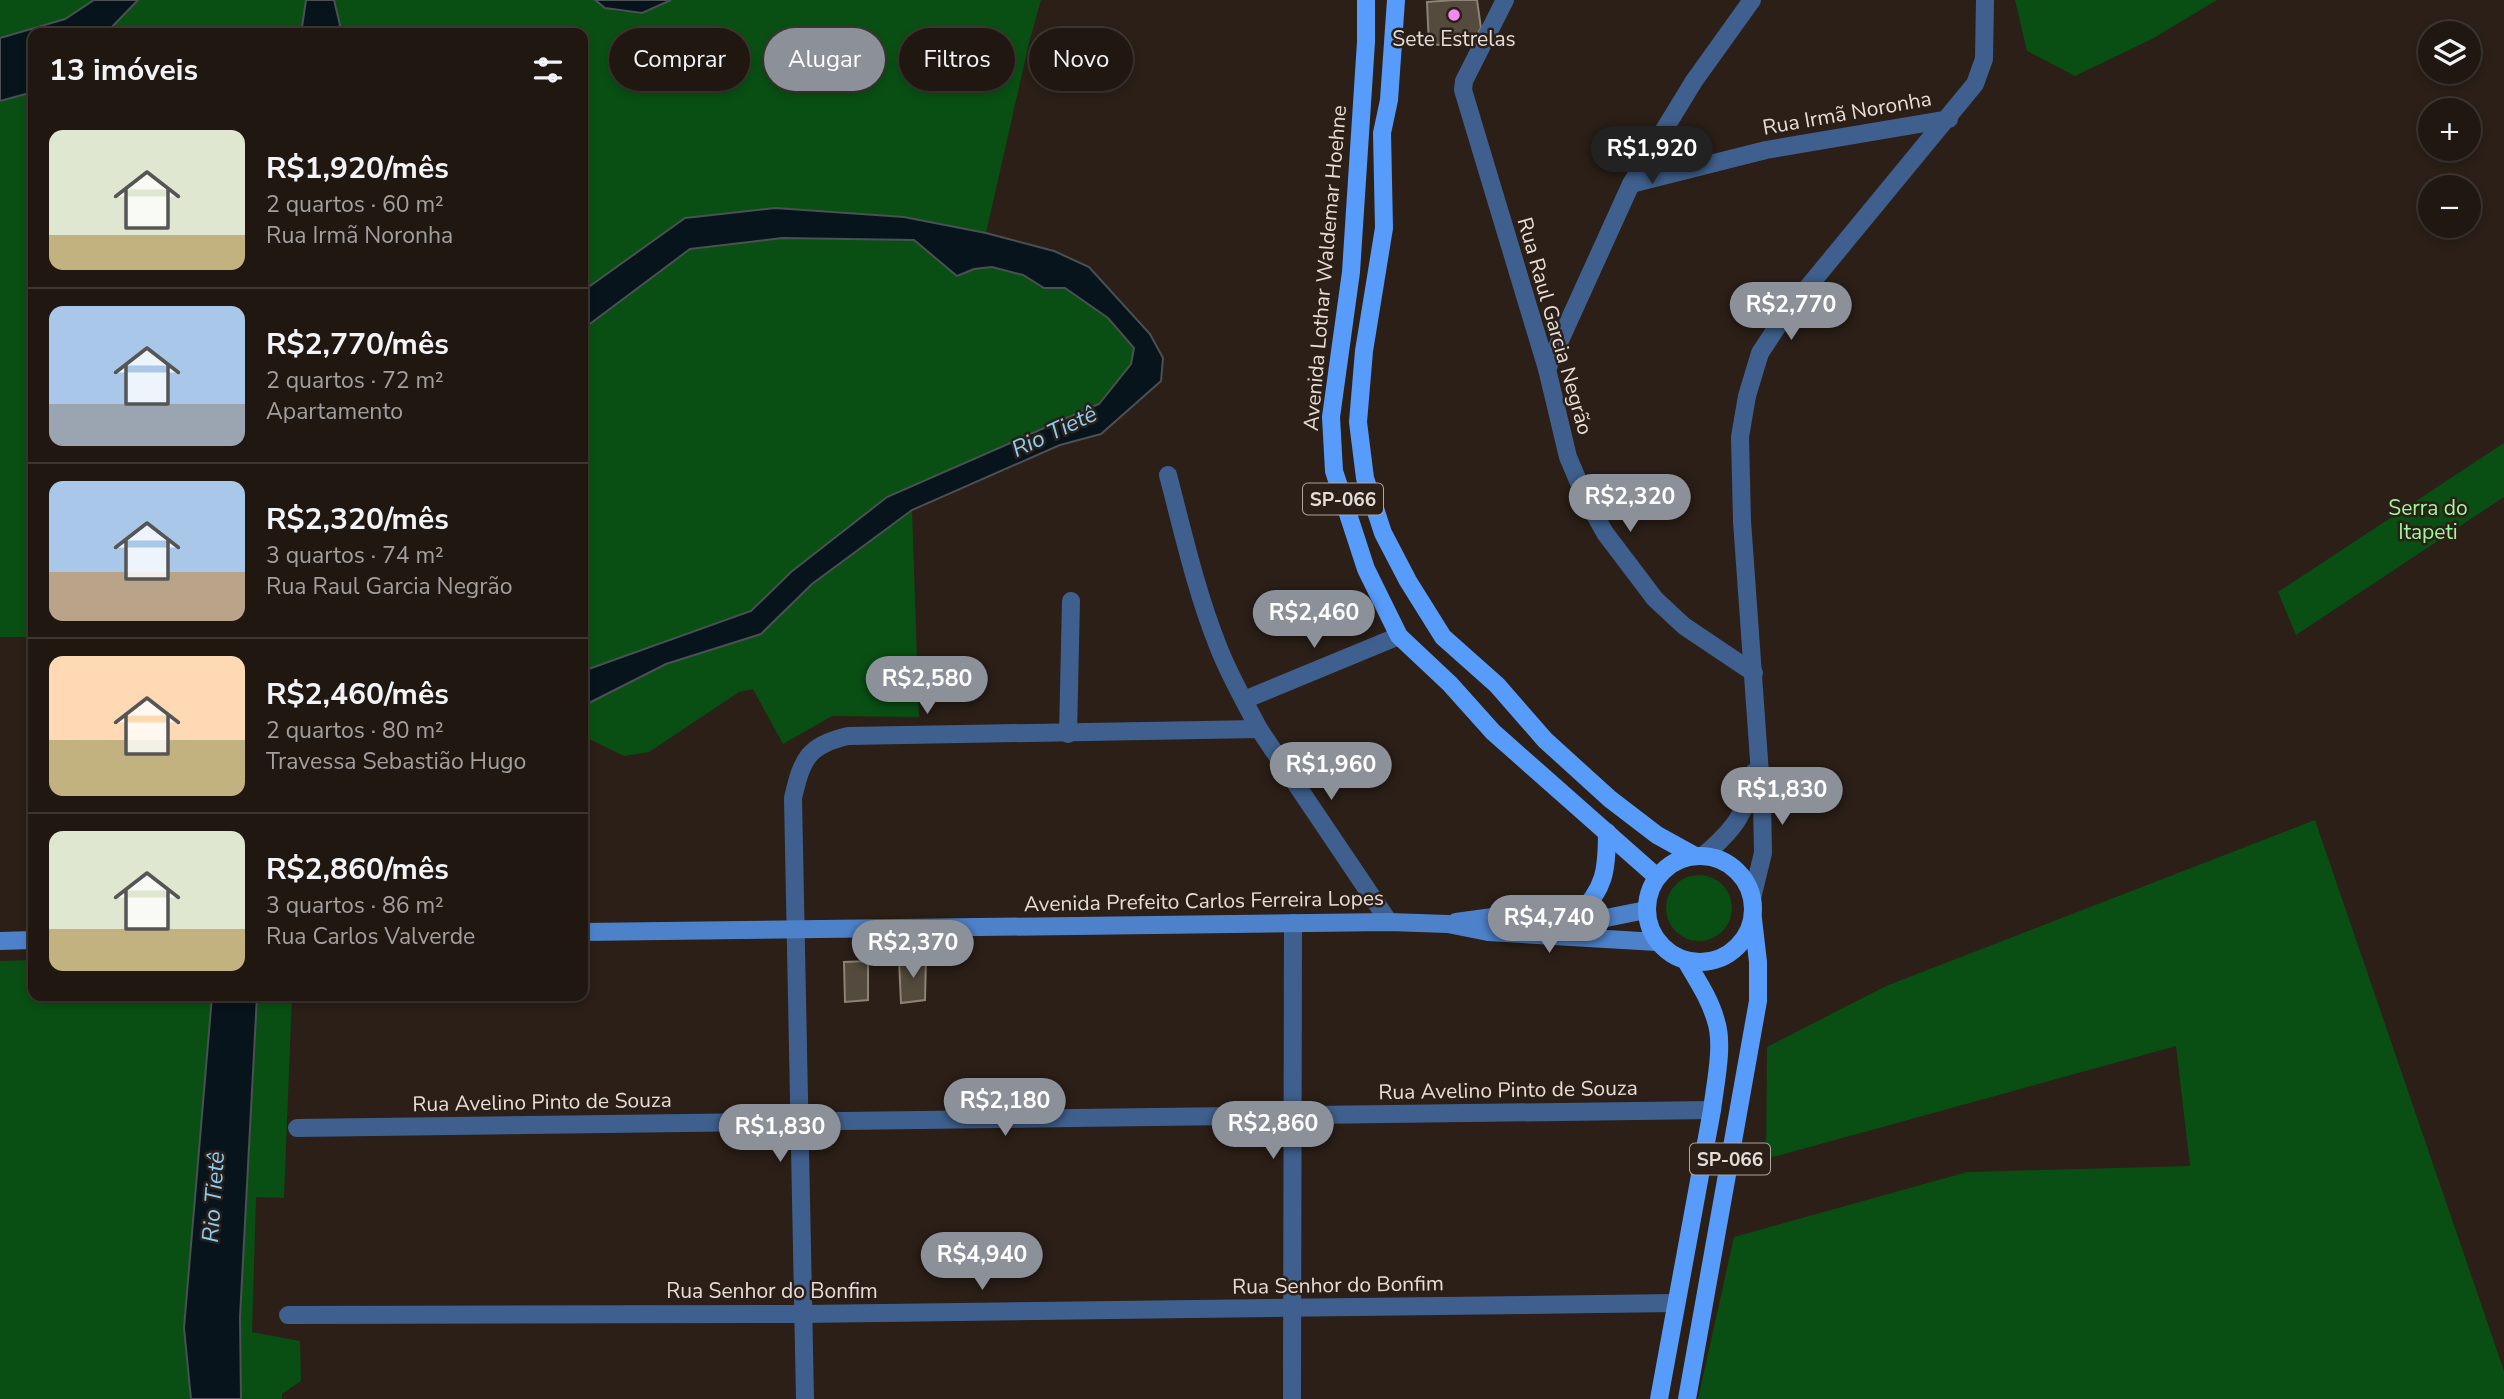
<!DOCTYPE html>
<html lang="pt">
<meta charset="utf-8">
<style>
body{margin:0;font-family:"Nunito Sans",sans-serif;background:#2d241f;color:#f1f3f6;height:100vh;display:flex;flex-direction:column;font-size:26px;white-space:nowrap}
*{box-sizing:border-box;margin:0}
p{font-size:23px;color:#a29f9f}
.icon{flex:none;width:38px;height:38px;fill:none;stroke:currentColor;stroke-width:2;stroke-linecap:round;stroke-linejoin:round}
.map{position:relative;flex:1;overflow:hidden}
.side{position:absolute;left:28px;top:28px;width:560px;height:973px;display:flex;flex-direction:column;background:#201711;border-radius:14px;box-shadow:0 4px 10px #0003,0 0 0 2px #3d3631}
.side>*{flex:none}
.banner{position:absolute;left:609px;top:28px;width:665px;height:63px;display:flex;gap:14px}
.tools{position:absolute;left:2418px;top:21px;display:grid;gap:14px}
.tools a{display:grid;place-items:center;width:63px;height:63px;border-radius:50%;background:#201711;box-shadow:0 4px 10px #0003,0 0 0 2px #3d3631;font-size:35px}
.price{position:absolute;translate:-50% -60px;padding:0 16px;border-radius:24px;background:#8c9099;color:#fff;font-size:23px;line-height:46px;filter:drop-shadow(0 2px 4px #0008)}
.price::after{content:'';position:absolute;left:50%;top:42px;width:21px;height:16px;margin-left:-10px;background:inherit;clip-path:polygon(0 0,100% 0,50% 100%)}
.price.active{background:#222;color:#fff}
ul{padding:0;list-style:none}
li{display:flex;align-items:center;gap:21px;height:175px;padding:0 21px}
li+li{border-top:2px solid #3d3631}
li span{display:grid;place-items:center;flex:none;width:196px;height:140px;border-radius:14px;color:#555}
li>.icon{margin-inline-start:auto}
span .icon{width:84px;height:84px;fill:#fffc;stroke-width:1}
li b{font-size:30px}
h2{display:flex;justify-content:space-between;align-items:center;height:84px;padding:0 21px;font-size:30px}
.chip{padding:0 24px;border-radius:32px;background:#201711;box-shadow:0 4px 10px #0003,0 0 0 2px #3d3631;font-size:24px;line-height:63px}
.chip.active{background:#8c9099;color:#fff}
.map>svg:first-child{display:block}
</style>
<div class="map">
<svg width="2504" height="1399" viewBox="0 0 2504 1399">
<rect width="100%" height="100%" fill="#2b1f17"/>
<g fill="#094f13">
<polygon points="0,0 94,0 65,19 0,38"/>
<polygon points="138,0 306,0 302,27 297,33 106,33"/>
<path d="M334,0H595C620,20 645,12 671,0H1041L1029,43L986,233L904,217L775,208L685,218L583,291V33H336L340,25Z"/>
<polygon points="2015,0 2217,0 2152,39 2075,76 2027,51"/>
<polygon points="33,92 33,637 0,637 0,101"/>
<polygon points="782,238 914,240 957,276 974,269 992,267 1023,275 1044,288 1065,288 1108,318 1134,348 1131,364 1099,404 887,497 791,572 751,611 583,671 583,329 690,249"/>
<polygon points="2504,443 2504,497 2296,635 2278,592"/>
<polygon points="912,510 919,717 832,716 783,744 753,689 739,692 649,752 624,756 583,736 583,706 666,664 761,634 812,584"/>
<polygon points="2315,820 2504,1371 2504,1399 1698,1399 1734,1237 1967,1172 2190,1166 2176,1046 1766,1159 1767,1047 1886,986"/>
<circle cx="1699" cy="908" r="33"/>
<polygon points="33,960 33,996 212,996 184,1328 191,1399 0,1399 0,961"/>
<polygon points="257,996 292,996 284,1198 256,1197 252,1332 300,1341 301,1381 282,1394 282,1399 241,1399 240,1317"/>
</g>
<g fill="#07141c" stroke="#4a5054" stroke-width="2">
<polygon points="94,0 138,0 106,33 33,33 33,92 0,101 0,38 65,19"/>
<polygon points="306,0 334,0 340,25 336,33 297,33 302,27"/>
<polygon points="595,0 671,0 642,13 605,8"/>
<polygon points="775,208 904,217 986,233 1054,251 1089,267 1150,334 1163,358 1161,381 1101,434 1060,445 912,510 812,584 761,634 666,664 583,706 583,671 751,611 791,572 887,497 1099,404 1131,364 1134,348 1108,318 1065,288 1044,288 1023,275 992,267 974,269 957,276 914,240 782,238 690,249 583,329 583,291 685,218"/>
<polygon points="212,996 257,996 240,1317 241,1399 191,1399 184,1328"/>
</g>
<g fill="#544a3d" stroke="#8d8375" stroke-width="2">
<polygon points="1454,0 1477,0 1481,28 1472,44 1429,45 1427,2"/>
<polygon points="926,957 925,1000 901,1003 899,960"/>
<polygon points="868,961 868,1000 845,1002 844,962"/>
</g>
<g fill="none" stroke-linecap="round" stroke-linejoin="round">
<g stroke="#3f608e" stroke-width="18">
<polyline points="1505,0 1464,81 1463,90 1547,369 1568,457 1585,497 1605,533 1655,599 1684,626 1754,673"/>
<polyline points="1631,184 1766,150 1949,119"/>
<polyline points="1547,369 1631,184 1694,81 1752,0"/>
<path d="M1168,475C1183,532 1196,591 1218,646C1229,675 1245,702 1259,729L1389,922"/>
<polyline points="1244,700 1399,636"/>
<polyline points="1068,734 1071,601"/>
<path d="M1703,856C1735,829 1746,814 1754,772"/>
<polyline points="1752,898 1763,853 1762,802 1742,521 1740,437 1747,396 1760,353 1785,315 1975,84 1984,59 1985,0"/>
<polyline points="297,1128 1712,1110"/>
<polyline points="288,1315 803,1314 1676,1303"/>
<path d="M805,1399L793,798C802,759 808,745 848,736L1259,729"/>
<polyline points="1292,1399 1293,923"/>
</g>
<g stroke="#4d82cb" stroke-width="18">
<polyline points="1456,922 1522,913 1606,918 1646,910"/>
<polyline points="583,932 1389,922 1448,924 1488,932 1657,942"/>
<polyline points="0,941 33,940"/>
</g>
<g stroke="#579cfb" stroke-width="18">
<polyline points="1366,0 1366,42 1351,272 1331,417 1334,471 1366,569 1399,636 1450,684 1493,732 1657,877"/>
<polyline points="1396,0 1389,100 1382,133 1384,228 1364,351 1358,422 1365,478 1383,533 1408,581 1443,637 1497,685 1545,740 1610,799 1657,835 1695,856"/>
<circle cx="1700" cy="909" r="53"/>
<path d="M1577,917C1605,888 1607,871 1607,832"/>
<path d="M1659,1399L1712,1110C1715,1085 1724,1045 1716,1021C1710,999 1697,980 1686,961"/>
<polyline points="1687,1399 1758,1001 1758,962 1753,919"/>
</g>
</g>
<circle fill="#f589ef" stroke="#2b1f17" stroke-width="2.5" cx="1454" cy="15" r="7"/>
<g text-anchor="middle" stroke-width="5" stroke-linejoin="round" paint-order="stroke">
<g fill="#2b1f17" stroke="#aea49d" stroke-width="2">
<rect x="1303" y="483.5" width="80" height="31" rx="5"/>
<rect x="1690" y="1143.5" width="80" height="31" rx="5"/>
</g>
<g font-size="19" font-weight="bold" fill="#e6ddd7">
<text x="1343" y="506">SP-066</text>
<text x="1730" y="1166">SP-066</text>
</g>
<g font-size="21" fill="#e6ddd7" stroke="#2b1f17">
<text x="1454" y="46">Sete Estrelas</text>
</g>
<g font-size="21" fill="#e6ddd7" stroke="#2b1f17">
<text transform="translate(1847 113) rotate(-10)" y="7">Rua Irmã Noronha</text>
<text transform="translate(1325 268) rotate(-85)" y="7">Avenida Lothar Waldemar Hoehne</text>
<text transform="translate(1555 326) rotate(74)" y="7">Rua Raul Garcia Negrão</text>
<text transform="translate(1204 901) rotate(-1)" y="7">Avenida Prefeito Carlos Ferreira Lopes</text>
<text transform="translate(1508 1090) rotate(-1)" y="7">Rua Avelino Pinto de Souza</text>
<text transform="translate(542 1102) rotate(-1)" y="7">Rua Avelino Pinto de Souza</text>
<text transform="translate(1338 1285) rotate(-1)" y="7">Rua Senhor do Bonfim</text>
<text x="772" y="1298">Rua Senhor do Bonfim</text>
</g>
<g font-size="21" fill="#9bfa9d" stroke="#2b1f17">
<text x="2428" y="515">Serra do<tspan x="2428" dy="24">Itapeti</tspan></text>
</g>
<g font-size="23" font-style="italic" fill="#85cef7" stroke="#2b1f17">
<text transform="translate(1054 431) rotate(-25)" y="8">Rio Tietê</text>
<text transform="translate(213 1197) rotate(-86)" y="8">Rio Tietê</text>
</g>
</g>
</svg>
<div class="tools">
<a><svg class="icon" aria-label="layers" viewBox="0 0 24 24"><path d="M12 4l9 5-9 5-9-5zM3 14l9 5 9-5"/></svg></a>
<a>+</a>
<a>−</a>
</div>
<b class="price active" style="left:1652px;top:186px">R$1,920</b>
<b class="price" style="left:1791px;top:342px">R$2,770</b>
<b class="price" style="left:1630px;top:534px">R$2,320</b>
<b class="price" style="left:1314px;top:650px">R$2,460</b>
<b class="price" style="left:927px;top:716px">R$2,580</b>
<b class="price" style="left:1331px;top:802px">R$1,960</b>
<b class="price" style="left:1782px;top:827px">R$1,830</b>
<b class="price" style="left:1549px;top:955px">R$4,740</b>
<b class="price" style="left:913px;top:980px">R$2,370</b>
<b class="price" style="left:1005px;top:1138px">R$2,180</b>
<b class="price" style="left:1273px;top:1161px">R$2,860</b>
<b class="price" style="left:780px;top:1164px">R$1,830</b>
<b class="price" style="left:982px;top:1292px">R$4,940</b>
<div class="banner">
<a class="chip">Comprar</a>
<a class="chip active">Alugar</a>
<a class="chip">Filtros</a>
<a class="chip">Novo</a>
</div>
<section class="side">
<h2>13 imóveis<svg class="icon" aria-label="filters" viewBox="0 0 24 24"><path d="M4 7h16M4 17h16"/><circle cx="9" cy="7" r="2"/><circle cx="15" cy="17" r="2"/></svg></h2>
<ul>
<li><span style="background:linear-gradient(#dfe7d0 75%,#c2b280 0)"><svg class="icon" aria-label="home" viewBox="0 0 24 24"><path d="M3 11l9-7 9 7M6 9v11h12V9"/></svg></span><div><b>R$1,920/mês</b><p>2 quartos · 60 m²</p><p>Rua Irmã Noronha</p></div></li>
<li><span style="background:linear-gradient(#a9c7e8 70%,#9aa5b1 0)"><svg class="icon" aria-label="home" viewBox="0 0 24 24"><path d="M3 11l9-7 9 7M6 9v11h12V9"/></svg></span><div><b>R$2,770/mês</b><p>2 quartos · 72 m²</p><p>Apartamento</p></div></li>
<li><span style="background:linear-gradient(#a9c7e8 65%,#b9a48a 0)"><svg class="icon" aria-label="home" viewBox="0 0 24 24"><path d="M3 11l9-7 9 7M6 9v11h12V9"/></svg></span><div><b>R$2,320/mês</b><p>3 quartos · 74 m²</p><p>Rua Raul Garcia Negrão</p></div></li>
<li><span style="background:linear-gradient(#ffd9b3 60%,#c2b280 0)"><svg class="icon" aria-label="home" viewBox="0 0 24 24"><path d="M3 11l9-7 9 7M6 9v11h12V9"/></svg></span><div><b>R$2,460/mês</b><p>2 quartos · 80 m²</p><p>Travessa Sebastião Hugo</p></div></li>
<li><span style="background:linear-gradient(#dfe7d0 70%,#c2b280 0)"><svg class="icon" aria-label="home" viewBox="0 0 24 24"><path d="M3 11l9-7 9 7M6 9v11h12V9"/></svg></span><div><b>R$2,860/mês</b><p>3 quartos · 86 m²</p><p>Rua Carlos Valverde</p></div></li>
</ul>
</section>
</div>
